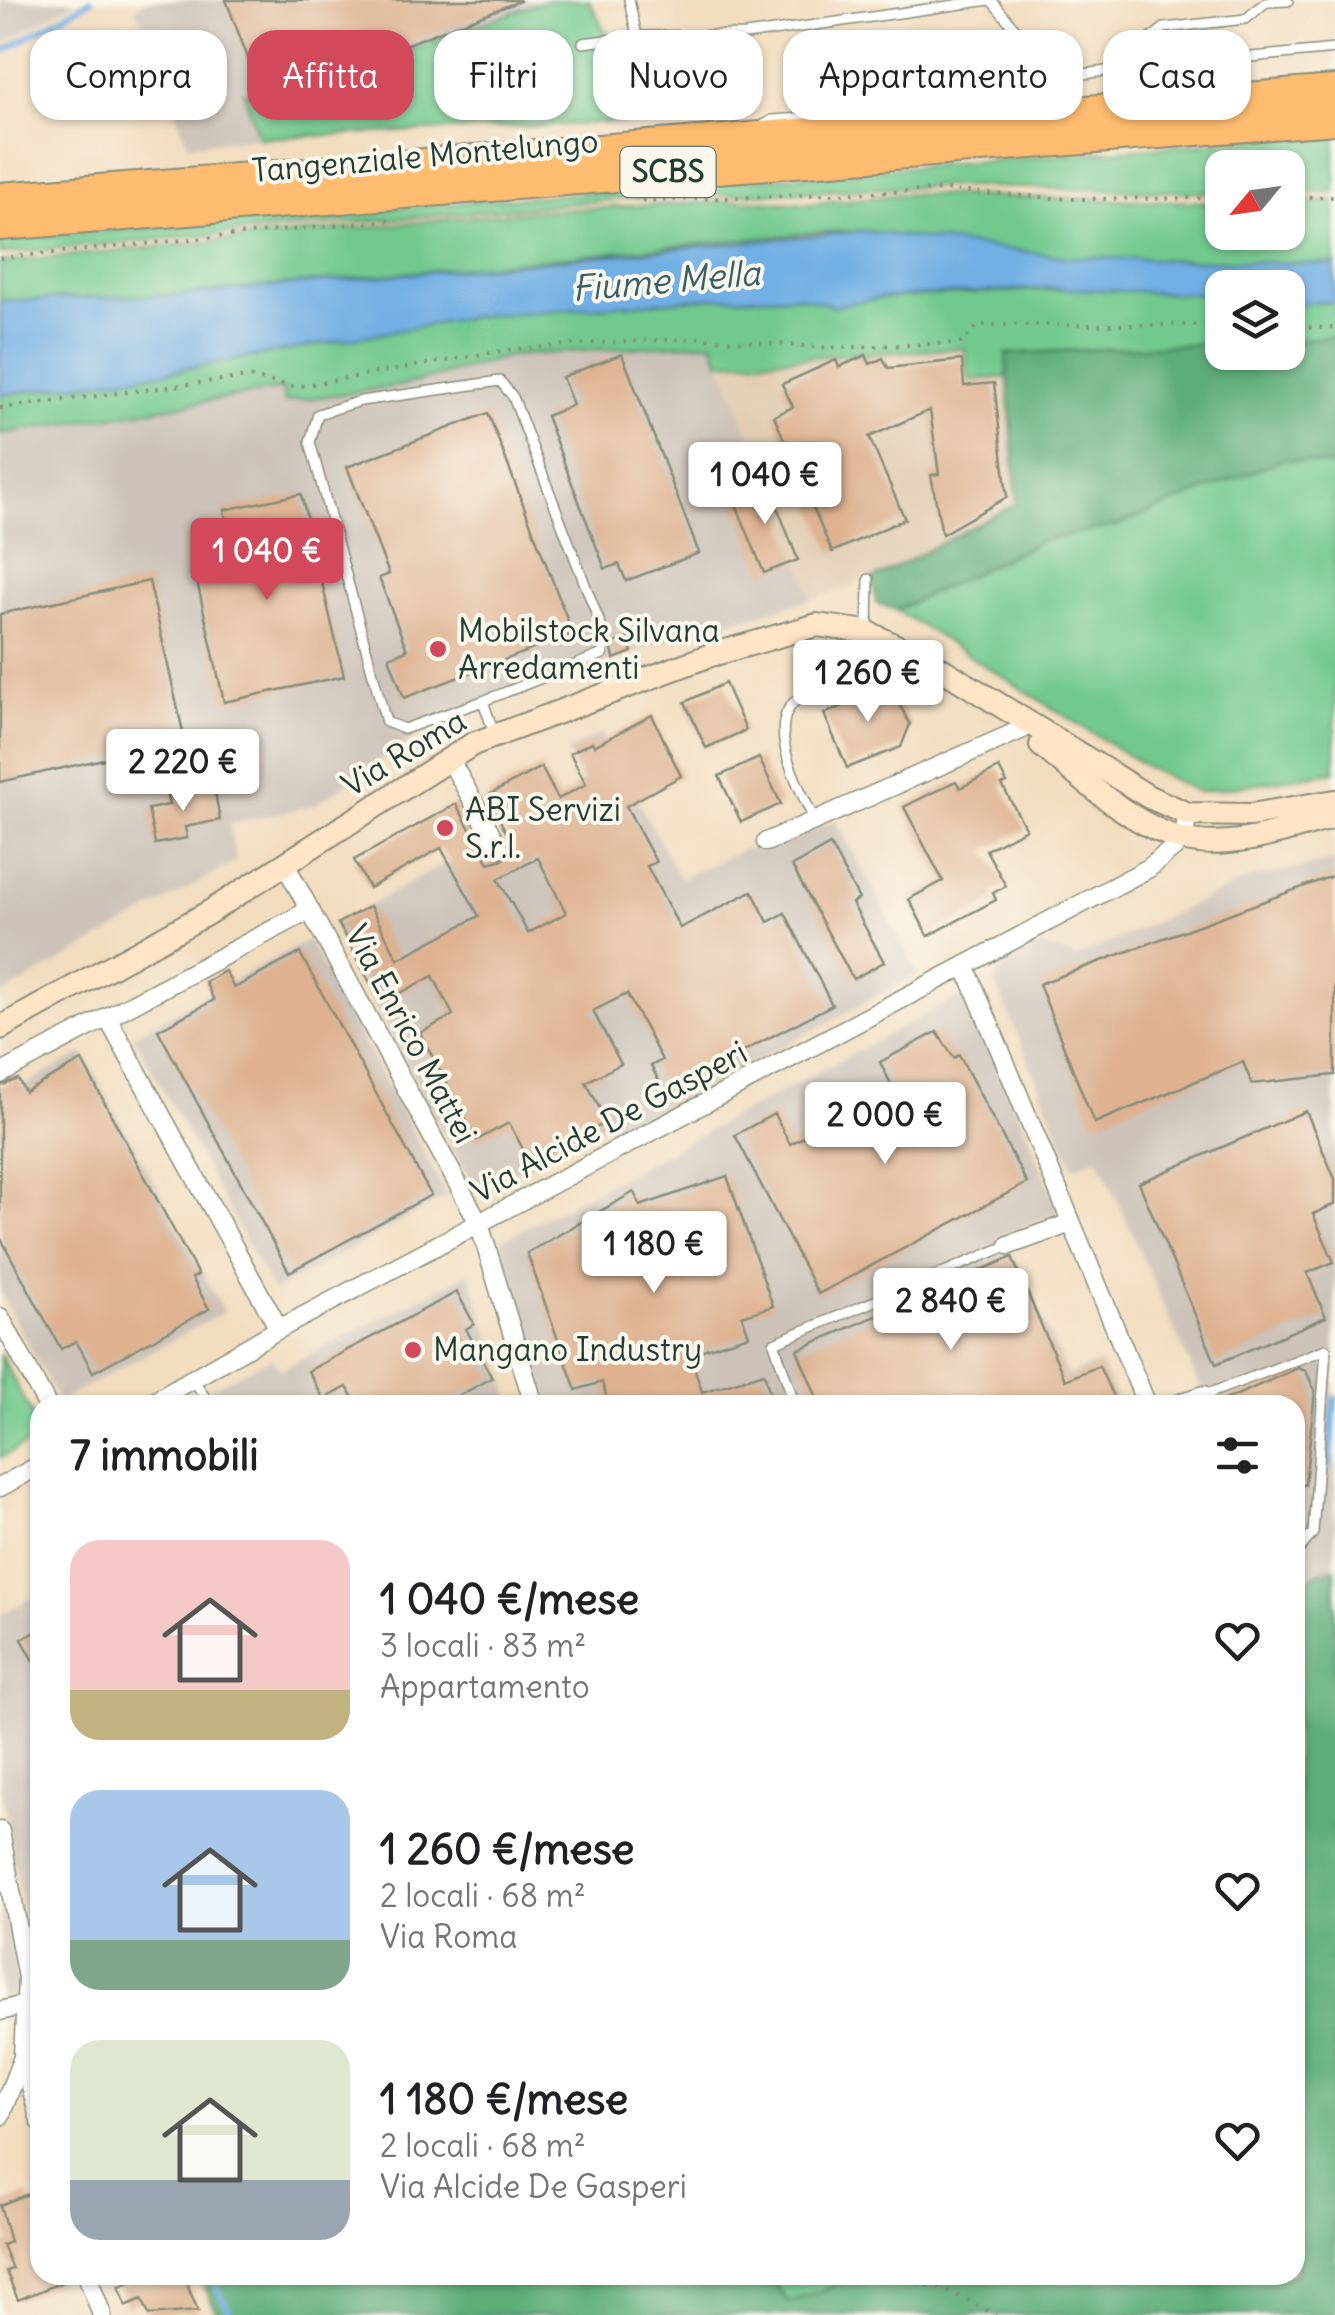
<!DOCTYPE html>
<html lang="it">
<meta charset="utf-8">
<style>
body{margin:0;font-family:Delius,sans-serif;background:#f2f2f2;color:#202124;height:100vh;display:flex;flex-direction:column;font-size:38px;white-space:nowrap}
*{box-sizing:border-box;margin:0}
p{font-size:32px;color:#757577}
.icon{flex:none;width:55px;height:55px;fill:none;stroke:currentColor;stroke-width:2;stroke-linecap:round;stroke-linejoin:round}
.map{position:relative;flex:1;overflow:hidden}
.drawer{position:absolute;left:30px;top:1395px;width:1275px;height:890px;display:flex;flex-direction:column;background:#fff;border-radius:30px;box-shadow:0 2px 8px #0004}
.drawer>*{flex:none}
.hud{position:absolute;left:30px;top:30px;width:1275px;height:90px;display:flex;gap:20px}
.needle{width:65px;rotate:241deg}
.tools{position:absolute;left:1205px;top:150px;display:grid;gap:20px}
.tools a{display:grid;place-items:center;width:100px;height:100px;border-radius:20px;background:#fff;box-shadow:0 2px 8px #0004;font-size:50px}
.price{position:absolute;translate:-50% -85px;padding:0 22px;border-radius:10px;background:#fff;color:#222;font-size:32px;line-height:65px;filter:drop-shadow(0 2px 5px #0008)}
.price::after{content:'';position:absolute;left:50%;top:60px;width:30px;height:22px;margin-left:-15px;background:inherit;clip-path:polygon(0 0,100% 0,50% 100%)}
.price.current{background:#d1495b;color:#fff}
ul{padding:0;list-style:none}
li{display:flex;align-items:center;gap:30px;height:250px;padding:0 40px}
li span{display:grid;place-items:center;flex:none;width:280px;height:200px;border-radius:30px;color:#555}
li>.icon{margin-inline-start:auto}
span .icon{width:120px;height:120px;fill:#fffc;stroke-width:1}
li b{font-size:42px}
h2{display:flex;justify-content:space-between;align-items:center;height:120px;padding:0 40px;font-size:42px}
.chip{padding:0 35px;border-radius:30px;background:#fff;box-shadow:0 2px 8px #0004;font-size:35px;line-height:90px}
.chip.current{background:#d1495b;color:#fff}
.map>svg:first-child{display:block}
</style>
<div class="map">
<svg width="1335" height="2315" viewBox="0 0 1335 2315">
<rect width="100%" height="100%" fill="#fbf7ec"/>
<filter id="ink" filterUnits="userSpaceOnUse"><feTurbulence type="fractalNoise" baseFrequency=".01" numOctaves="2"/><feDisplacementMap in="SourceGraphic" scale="20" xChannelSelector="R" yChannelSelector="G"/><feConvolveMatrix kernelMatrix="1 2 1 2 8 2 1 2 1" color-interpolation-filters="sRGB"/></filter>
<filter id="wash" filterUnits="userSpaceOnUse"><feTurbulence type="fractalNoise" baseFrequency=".0048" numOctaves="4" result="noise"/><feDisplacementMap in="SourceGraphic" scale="40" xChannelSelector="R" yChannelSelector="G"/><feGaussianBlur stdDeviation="2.25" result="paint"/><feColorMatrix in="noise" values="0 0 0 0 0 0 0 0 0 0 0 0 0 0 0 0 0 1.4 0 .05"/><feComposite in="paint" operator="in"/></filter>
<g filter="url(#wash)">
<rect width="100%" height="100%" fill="#f2ddbf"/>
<polygon fill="#e2cdb3" points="966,348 970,380 1007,377 1017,503 873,579 856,580 855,586 813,598 720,362"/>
<g fill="#ccc2b9">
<polygon points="0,0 77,0 0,45"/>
<polygon points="148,0 546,0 304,89 244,93 259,138 188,144 135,8"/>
<polygon points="713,342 813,598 638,650 442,718 315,805 229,824 236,861 0,996 0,434 283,389 286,402 405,385 510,356"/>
<polygon points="601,733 680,879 744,849 767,850 836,820 918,974 616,1136 607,1123 477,1193 332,925 491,839 499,852 583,807 574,788 583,782 567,752"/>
<polygon points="1335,861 1335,1350 1326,1465 1334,1467 1335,1456 1335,1568 1322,1571 1295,1588 1295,1405 1208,1405 1098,1157 1074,1167 995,982 1006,963 1042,946 1076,958 1251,878"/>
<polygon points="308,940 447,1196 273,1291 133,1035"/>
<polygon points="959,997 972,1004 1060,1211 1005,1236 1068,1376 1100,1362 1120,1405 550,1405 501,1241"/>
<polygon points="83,1053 224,1312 59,1401 0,1292 0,1099"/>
<polygon points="469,1273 513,1405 179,1405 272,1357 280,1370"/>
<polygon points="40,1593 40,1988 35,1988 0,1780 0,1615"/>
<polygon points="2,1895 18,1984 11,1995 0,1998"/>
</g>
<g fill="#72c98e" stroke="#488361" stroke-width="2.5">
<polygon points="546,0 589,0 652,121 259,138 244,93 304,89"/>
<polygon points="1335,133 1335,193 1288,193 1288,168 1222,168 1222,193 950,186 621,199 0,254 0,239"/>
<polygon points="903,194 1222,202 1222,232 1288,232 1288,202 1335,201 1335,264 1067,257 864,231 820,232 182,295 0,301 0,262 532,211 750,200 805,204"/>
<polygon points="1100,287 1222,295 1222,343 1007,354 1007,377 969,380 965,348 720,362 713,342 510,356 405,385 285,402 282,389 0,434 0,395 167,372 477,316 707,298 799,296 834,306 879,298"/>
<polygon points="1335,302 1335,337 1288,340 1288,303"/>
<polygon points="1283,459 1335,466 1335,772 1198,792 1145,766 896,610 1043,540 1118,525"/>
<polygon points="0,1354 40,1430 40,1437 0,1458"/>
<path d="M767,2275H868C839,2280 817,2296 788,2301Z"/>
</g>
<g fill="#5dad79" stroke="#3e7556" stroke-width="2.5">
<polygon points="1335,337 1335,466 1283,459 1118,525 1043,540 896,610 876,603 873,579 1017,503 1006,354 1222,343 1222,352 1288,352 1288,340"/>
<path d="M1335,1568V2315H218L199,2275H767L788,2301C817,2296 839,2280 868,2275H1295V1588L1322,1571Z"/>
</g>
<polygon fill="#71afe4" stroke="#48768c" stroke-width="2.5" points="864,231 1067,257 1335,264 1335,302 1288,303 1288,288 1222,288 1222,295 1051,288 879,298 834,306 799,296 707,298 477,316 167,372 0,395 0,301 182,295"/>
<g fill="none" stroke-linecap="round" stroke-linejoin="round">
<g stroke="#71afe4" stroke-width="6">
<polyline points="0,53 91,0"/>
<polyline points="1330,1465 1335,1398"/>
<polyline points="211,2275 231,2315"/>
</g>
</g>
<g id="blocks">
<g fill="#deb291" fill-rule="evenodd">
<polygon points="226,0 519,0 520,1 352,65 350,59 295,80 285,54 251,66"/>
<polygon points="622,354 699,553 626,581 619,564 605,569 546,416 573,405 562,377"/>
<polygon points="866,355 870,364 883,358 888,368 962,360 964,386 994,383 1007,497 942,534 931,475 939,474 930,410 869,437 905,519 832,552 774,416 793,407 782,384 836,360 839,367"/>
<polygon points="488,413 573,634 404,698 389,657 407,650 379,578 389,574 347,467"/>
<polygon points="767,481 798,560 764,573 735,502 739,501 736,493"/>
<polygon points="301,494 344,676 224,702 192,559 232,550 224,510"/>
<polygon points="149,581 185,741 0,782 0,614"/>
<polygon points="627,638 632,652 614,659 611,644"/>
<polygon points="874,682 877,691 895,697 910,724 901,747 847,768 824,714 847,704 849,693"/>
<polygon points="725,683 746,730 706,748 685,702"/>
<path d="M652,715L681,776L626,806L656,862L647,866L680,928L752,891L768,922L785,913L832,1005L665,1092L651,1066L662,1060L627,994L593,1011L621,1064L586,1082L607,1122L530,1162L509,1123L477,1140L420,1033L453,1015L433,976L381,1003L338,923L370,906L398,959L479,916L441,848L369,888L354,860L456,804L489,863L504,859L515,849L487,796L541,767L558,799L586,784L570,753L592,742L594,746ZM538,858L566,913L528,933L498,879Z"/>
<polygon points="759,758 781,804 741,822 719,776"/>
<polygon points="999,768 1007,783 1002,785 1026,829 986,850 1006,886 993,893 996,900 928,936 909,899 943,881 904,807 956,781 960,788"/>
<polygon points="214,787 220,820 185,827 187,838 155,844 148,809 169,805 167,796"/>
<polygon points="830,845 859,899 852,903 884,962 853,979 792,866"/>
<polygon points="1335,875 1335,1075 1252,1084 1243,1062 1094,1123 1039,984"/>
<polygon points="300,953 431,1195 289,1272 158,1030 214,1000 205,982 225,971 234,988"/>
<polygon points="937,1032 954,1058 959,1055 1027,1183 818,1294 735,1135 774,1114 790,1144 894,1090 880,1062"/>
<polygon points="82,1061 198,1275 192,1278 209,1309 93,1372 76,1341 61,1349 0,1237 0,1086 18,1079 25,1092"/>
<polygon points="1306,1111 1335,1179 1335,1204 1313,1214 1334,1262 1307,1273 1326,1317 1216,1364 1139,1183"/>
<polygon points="727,1176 773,1306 742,1316 749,1335 690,1354 702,1392 764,1373 773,1405 609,1405 602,1382 576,1390 527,1253 634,1192 640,1206"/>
<polygon points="1012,1257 1065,1380 1099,1366 1117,1405 820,1405 797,1350"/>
<polygon points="457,1292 474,1324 466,1329 492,1378 441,1405 357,1405 347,1387 324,1399 308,1371"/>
<polygon points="1298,1368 1306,1371 1315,1391 1305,1485 1295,1484 1295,1405 1214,1405"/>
<polygon points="40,1630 40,1672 22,1639"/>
<polygon points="28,2194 40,2223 40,2275 75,2277 18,2300 6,2271 12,2269 2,2245 10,2242 0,2205"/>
<polygon points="145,2275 183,2275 198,2311 149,2315 142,2299 126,2306 119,2287"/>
</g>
</g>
</g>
<g filter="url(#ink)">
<use href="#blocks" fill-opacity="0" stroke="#888d7a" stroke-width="2.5"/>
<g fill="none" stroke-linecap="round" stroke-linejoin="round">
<g stroke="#888d7a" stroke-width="12">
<g id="lane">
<polyline points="629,0 637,36 746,35 990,0"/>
<polyline points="991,0 1017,31 1022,63 1015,90"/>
<polyline points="583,43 637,36"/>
<polyline points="1114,70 1335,49"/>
<polyline points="975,105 996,101 1043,80 1112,70 1164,28 1246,19 1266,2 1288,1"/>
<polyline points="762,126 772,120 905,111"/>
<polyline points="868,629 869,579"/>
<polyline points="483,701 603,654 603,631 513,397 500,381 361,401 318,414 310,442 386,722 404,729 483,701 494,733"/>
<path d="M815,821C801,791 760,721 801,697C819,687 840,680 859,671"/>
<polyline points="193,1379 210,1405"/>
<polyline points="1205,1395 1326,1349 1313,1533 1295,1554"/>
<polyline points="795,1405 774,1343 1009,1245"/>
</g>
</g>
<g stroke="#888d7a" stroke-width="21">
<g id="street">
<polyline points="449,758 499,848"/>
<polyline points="766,842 1023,729"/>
<polyline points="286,866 479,1223 534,1405"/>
<polyline points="966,968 1147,1405"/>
<polyline points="107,1017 279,1329"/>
<polyline points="0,1074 310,910"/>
<polyline points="1009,1245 1071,1223"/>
<polyline points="0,1317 47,1405"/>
<polyline points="147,1405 279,1329 1149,868 1183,840 1188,814"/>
<polyline points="1175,1405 1204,1395"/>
<polyline points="0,1487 40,1465"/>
<polyline points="0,1831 27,1978 23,2056 40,2121"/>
<polyline points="0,2011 29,2004"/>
<polyline points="0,2116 23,2057"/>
<polyline points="87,2275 102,2315"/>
</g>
</g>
<g stroke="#888d7a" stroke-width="26">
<g id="secondary">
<path d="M1041,745C1078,776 1134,827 1182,839C1230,852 1290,829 1335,817"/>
<polyline points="0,1028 208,913 473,744 708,656 817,625 867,632 935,665 1149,797 1188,814 1251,815 1335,801"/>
</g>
</g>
<g stroke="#888d7a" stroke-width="34">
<g id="highway">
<polyline points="0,198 1335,91"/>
<polyline points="0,225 1335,119"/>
</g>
</g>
<g stroke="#888d7a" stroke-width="4" stroke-dasharray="2.5 8" stroke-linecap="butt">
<polyline points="1288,197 1335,197"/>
<polyline points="642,201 942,190 1067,199 1222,198"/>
<polyline points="0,258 393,220"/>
<polyline points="1288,327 1335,328"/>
<polyline points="0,408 247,377 295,387 507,350 578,344 699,338 829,348 961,343 979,325 1222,325"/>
<polyline points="887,2275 951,2292 996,2315"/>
</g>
<use href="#lane" stroke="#fff" stroke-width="9"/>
<use href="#street" stroke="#fff" stroke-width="18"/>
<use href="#secondary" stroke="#ffe4c6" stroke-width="22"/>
<use href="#highway" stroke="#febc70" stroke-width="30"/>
</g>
</g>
<g fill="#d1495b" stroke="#fbf7ec" stroke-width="4">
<circle cx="438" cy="649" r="10"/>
<circle cx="445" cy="828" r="10"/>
<circle cx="413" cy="1350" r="10"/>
</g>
<g text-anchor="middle" stroke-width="8" stroke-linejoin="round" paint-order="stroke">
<rect fill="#fbf7ec" stroke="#61756b" stroke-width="2.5" x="620.5" y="147" width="95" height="50" rx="8"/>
<g font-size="30" font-weight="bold" fill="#1f3d34">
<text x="668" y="182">SCBS</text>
</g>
<g font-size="32" fill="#1f3d34" stroke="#fbf7ec">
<text transform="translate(425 156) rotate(-5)" y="11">Tangenziale Montelungo</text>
<text transform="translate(404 753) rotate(-31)" y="11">Via Roma</text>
<text transform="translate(411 1034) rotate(62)" y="11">Via Enrico Mattei</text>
<text transform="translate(609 1122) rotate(-28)" y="11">Via Alcide De Gasperi</text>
</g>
<g font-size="32" fill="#1f3d34" stroke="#fbf7ec" text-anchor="start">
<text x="458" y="642">Mobilstock Silvana<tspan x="458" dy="37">Arredamenti</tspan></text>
<text x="465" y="821">ABI Servizi<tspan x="465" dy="37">S.r.l.</tspan></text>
<text x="433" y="1361">Mangano Industry</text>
</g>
<g font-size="35" font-style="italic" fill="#385f69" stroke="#fbf7ec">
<text transform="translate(666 281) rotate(-5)" y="12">Fiume Mella</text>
</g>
</g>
</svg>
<div class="tools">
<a><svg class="needle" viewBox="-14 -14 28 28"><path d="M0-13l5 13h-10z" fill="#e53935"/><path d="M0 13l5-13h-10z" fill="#757577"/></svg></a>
<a><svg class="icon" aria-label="layers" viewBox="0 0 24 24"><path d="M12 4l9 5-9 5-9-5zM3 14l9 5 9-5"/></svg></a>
</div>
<b class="price" style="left:765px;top:527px">1 040 €</b>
<b class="price current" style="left:267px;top:603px">1 040 €</b>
<b class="price" style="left:868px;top:725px">1 260 €</b>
<b class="price" style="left:183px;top:814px">2 220 €</b>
<b class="price" style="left:885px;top:1167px">2 000 €</b>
<b class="price" style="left:654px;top:1296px">1 180 €</b>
<b class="price" style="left:951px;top:1353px">2 840 €</b>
<div class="hud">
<a class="chip">Compra</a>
<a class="chip current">Affitta</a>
<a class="chip">Filtri</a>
<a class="chip">Nuovo</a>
<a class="chip">Appartamento</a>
<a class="chip">Casa</a>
</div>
<section class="drawer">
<h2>7 immobili<svg class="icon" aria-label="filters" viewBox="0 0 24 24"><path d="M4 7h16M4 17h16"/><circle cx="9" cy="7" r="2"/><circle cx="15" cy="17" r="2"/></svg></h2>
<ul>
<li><span style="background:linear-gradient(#f6c9c9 75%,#c2b280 0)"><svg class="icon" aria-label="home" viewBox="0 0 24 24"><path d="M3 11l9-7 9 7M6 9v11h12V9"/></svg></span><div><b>1 040 €/mese</b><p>3 locali · 83 m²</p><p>Appartamento</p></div><svg class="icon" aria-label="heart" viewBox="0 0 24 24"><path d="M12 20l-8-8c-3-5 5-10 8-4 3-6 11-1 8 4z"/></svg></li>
<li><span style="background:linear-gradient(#a9c7e8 75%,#7fa58c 0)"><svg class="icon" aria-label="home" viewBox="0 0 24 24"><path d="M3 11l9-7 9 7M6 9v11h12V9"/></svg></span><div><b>1 260 €/mese</b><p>2 locali · 68 m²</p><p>Via Roma</p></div><svg class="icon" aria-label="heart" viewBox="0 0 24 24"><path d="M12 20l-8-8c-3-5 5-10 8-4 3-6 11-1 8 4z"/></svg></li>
<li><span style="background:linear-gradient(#dfe7d0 70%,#9aa5b1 0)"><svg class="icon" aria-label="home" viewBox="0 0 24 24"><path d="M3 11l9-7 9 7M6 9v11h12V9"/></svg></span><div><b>1 180 €/mese</b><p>2 locali · 68 m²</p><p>Via Alcide De Gasperi</p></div><svg class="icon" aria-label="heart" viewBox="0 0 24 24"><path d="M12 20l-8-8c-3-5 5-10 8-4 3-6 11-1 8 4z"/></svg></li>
</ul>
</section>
</div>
